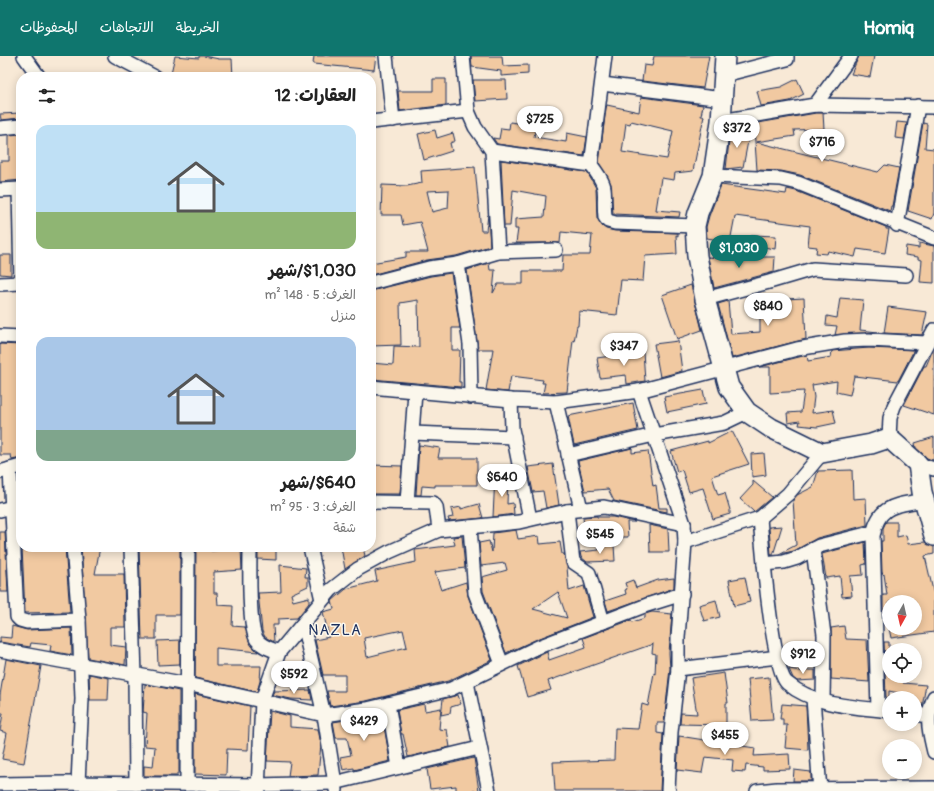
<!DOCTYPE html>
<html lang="ar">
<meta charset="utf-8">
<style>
body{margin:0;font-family:Pangolin,"Playpen Sans Arabic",sans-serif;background:#f6f6f6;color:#222;direction:rtl;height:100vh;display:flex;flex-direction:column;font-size:15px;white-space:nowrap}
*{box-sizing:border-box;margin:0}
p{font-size:13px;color:#767676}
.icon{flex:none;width:22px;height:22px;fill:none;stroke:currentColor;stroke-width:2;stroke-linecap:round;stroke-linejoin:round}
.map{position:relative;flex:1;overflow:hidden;direction:ltr}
.drawer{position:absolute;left:16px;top:16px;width:360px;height:480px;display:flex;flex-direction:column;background:#fff;border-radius:16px;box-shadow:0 2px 10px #0003;direction:rtl}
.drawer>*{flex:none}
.needle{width:26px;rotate:188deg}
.fabs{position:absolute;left:882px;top:539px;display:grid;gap:8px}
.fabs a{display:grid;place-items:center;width:40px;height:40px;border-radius:50%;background:#fff;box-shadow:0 2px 10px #0003;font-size:20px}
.price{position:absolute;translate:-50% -34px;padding:0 9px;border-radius:14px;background:#fff;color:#222;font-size:13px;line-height:26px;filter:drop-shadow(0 1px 2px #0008)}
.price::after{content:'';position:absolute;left:50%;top:24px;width:12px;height:9px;margin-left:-6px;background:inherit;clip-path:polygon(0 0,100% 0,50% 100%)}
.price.active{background:#0f766e;color:#fff}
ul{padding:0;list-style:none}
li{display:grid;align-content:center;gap:8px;height:212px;padding:0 20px}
li span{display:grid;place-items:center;height:124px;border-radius:12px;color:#555}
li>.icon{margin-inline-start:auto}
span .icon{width:72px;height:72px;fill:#fffc;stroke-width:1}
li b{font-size:17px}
h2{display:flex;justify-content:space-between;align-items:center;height:48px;padding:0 20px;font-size:17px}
header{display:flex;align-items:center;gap:24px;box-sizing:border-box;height:56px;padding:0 20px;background:#0f766e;color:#fff}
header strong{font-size:19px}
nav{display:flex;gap:22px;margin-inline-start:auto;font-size:14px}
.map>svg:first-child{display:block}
</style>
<header>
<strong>Homiq</strong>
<nav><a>الخريطة</a><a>الاتجاهات</a><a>المحفوظات</a></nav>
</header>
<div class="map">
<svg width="934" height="735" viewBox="0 0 934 735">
<rect width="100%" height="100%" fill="#f8e9d6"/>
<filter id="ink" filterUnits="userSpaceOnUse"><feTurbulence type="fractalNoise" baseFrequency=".025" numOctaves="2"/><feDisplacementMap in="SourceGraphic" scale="8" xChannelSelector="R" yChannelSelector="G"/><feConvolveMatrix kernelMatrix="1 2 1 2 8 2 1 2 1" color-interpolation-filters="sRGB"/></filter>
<g filter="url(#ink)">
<g fill="#f1c9a1" stroke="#1b2f5e" fill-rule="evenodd">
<polygon points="175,0 199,2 199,0 204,0 219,3 232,3 233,21 170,21"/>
<polygon points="314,0 376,0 374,14 313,8"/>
<polygon points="471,0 502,0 503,10 528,9 528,18 501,20 501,15 472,11"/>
<polygon points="654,0 709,0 703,32 642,25 644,9 652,10"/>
<polygon points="859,0 874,0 870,21 851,18"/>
<polygon points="433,23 446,23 446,49 400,55 398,35 433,35"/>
<polygon points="797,23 804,38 790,45 761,50 757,35 781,31"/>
<polygon points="473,24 506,24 507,43 475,45"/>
<path d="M641,41L703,49L701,60H704L693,115L675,117L674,124L661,122L656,154L680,156L679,161L613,158L611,128L599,107L606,52L607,49L639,56ZM631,65L673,75L667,103L622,96L626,67L630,68Z"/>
<polygon points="21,57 21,62 1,64 0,58"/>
<polygon points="816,57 823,57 824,73 794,74 795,80 756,86 878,116 885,109 899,112 892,150 891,150 890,155 800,119 781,115 757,114 754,72 759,71 758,67"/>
<polygon points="510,66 536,70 534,81 566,86 567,77 587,81 584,100 497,88 493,82 499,83 501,72 509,73"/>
<polygon points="897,66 907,67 904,83 895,82"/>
<polygon points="923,67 927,68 925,92 934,93 934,157 932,163 908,155"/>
<polygon points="435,74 437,82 453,77 455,85 450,87 452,95 424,104 418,78"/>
<polygon points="750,75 743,111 726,113 730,76"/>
<polygon points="21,78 21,124 0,126 0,105 9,105 9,79"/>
<polygon points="501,104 587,116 596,132 597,162 602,170 606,173 615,175 678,177 678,180 676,179 677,198 645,200 643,225 621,224 617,259 579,255 578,270 577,270 574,285 573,284 567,336 543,337 545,327 542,327 543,324 511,320 508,336 486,334 493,293 478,293 467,214 489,207 490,214 495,214 493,237 498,228 523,228 523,215 562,215 563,199 590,199 592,179 561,176 560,187 516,187 518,173 515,173 515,163 544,161 546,140 513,134 510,170 504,170"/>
<path d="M475,111L481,175H486L488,159L490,190L456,200L427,204L371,219V207L406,201V196H428L420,166L403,169L401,159H381L382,129L407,130L422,127L421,115ZM449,134L448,152L432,156L427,135Z"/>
<polygon points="721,129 786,138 787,133 796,135 886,171 886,173 889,173 885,197 857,193 855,201 828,195 827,198 816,197 817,191 808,190 810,170 735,160 730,186 707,182 706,171 709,160"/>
<polygon points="752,179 776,180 775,193 752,189"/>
<polygon points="919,187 934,190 934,227 920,226 922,204 918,203 918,201 905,199 906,190 919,192"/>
<polygon points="0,199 11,199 11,219 0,218"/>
<polygon points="708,201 730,203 730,201 775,201 774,216 714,232"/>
<polygon points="451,217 460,272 452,272 452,294 460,294 459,326 461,326 461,331 371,323 371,307 393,309 394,290 419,291 418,244 400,247 401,289 371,290 371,235 431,220"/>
<polygon points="691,229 702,274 677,283 662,239"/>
<polygon points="769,242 769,244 804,242 806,283 732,302 718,248 728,245 731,278 760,276 760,243"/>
<polygon points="840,242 863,244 860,274 878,276 835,279 837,270 826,269 827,260 837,262"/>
<polygon points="888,251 927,256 922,279 884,277"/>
<polygon points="678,285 682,315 660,321 654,288"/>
<polygon points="0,288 21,289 21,402 12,404 11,399 0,399"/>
<polygon points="934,291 934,359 904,349 924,310 926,310"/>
<polygon points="869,292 914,294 898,325 854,320 850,339 836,336 837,325 812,329 814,341 812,357 833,354 836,367 817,371 799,369 800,365 788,367 787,357 801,356 804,335 770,337 770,311 759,311 807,299 808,305 831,301 832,295"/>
<polygon points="643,295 645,325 627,328 626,319 600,322 597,302 625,298 625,296"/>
<polygon points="703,334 706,348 667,356 664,341"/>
<polygon points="633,347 638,374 574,389 568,360"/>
<polygon points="732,375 749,408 712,420 718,439 725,437 730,454 730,458 713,463 703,432 689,436 682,414 677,416 671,395 708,385 708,387"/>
<polygon points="934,381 934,403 932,404 927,402 916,392 915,387"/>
<polygon points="419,389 440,392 438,402 477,402 477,429 435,429 435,431 422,430 421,439 416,439"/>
<polygon points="632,392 632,397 648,395 653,430 656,429 659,452 667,452 667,456 614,445 608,433 585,435 578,405"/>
<polygon points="764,397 766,419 752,421 751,398"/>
<polygon points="553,408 559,449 546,452 543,435 533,436 528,411"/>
<polygon points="371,409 402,410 400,438 371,438"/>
<polygon points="852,414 853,443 866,442 867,469 817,482 794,495 779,498 796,489 793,444 797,439 813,431 818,415"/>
<polygon points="495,420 508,420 507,448 513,447 514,458 493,461"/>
<polygon points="753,425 772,441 754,456 740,443 753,429"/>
<polygon points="479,448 483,462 449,465 448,462 453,461 451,453 461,451 461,453"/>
<polygon points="597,460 597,461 613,461 635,466 627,466 628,481 610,481 610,471 584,472 583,461"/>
<polygon points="886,466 897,466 897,481 906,479 908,488 925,486 934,491 934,498 925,500 934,539 934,576 891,582 889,572 915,572 915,546 889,546 889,561 883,562 883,539 887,539 884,518 883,519 882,516 881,485 883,485 883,472"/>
<polygon points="649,469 668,473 669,496 650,496"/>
<polygon points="782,470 773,499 771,499 769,471"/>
<path d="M516,474L518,483L539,480L540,488L560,486L562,498H564L567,511L569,535L584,530L593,561L535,584L506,597L483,535L482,521L507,514L505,507L481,510L479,487L489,485L492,496L493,477ZM558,536L567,562L533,553Z"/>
<polygon points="0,476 5,476 8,536 0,536"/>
<path d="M462,480L465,512L435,516L441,534L466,526L468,540L492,604L448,625L366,645L330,650L327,635H345V619H323L315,584L329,581L323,556L334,553L332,545L346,533L377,525L375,515L416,506L415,494L455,489L453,481ZM403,574L407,591L367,601L364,582Z"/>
<polygon points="865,486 866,508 862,509 863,519 850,520 852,540 842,541 840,520 826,522 822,498"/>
<polygon points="614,489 615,505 587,506 581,501 580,496 599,494 599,490"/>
<polygon points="22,491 65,491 70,556 25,557"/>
<polygon points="81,491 100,491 95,518 124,518 125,571 110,571 110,589 126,591 125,609 88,602"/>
<polygon points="139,491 180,491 180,559 156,559 156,583 142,583"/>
<polygon points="196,491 212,491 211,495 241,493 242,514 214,516 214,537 217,537 218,549 233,550 232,570 245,571 250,587 258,596 216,592 216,610 261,610 260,625 257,636 195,622"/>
<polygon points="258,491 276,491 276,504 258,503"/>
<polygon points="341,491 363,491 365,500 345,513"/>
<polygon points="280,509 306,512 305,521 308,521 308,530 291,538 293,545 309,541 309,547 297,562 278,563 278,569 273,569 274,586 265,581 262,575 258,537 281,536"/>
<polygon points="745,521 750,546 734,550 729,524"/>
<polygon points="674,522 674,532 608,555 605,545 626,538 625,534 627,533 625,527 633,524 636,532 658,524"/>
<polygon points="716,544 720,561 704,565 699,549"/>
<polygon points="652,556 672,558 669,597 670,613 664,667 657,667 657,677 663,678 660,735 555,735 553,706 614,704 615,672 638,673 642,648 648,650 654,617 655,618 656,598 652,597 653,588 548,625 551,634 527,641 518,610 547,596 549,604 586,591 583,582 631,564 632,566 645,562 645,558"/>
<polygon points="12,570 27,574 71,572 72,599 50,595 51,589 31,587 30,591 0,586 0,581 11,582"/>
<polygon points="844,570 846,583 867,584 869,626 831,623 831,572"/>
<polygon points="180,584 180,608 158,609 157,585"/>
<polygon points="884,586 889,586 889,620 903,620 903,627 926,629 922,651 915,650 915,642 913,642 913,640 889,635 889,642 886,641"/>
<polygon points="6,603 41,610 24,707 2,703 7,677 0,675 3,657 0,657 0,639"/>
<polygon points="287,608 304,609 306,618 287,618"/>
<polygon points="789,613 806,616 806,614 815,614 815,624 797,625 793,622"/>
<polygon points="724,617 728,647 726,647 726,669 680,668 681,657 697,658 691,622"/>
<polygon points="89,618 109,622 108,644 90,644"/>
<polygon points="769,621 773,664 752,665 748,623"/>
<polygon points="145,628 179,635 179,717 177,717 177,720 144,720 144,710 153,711 155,691 145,690 147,657 143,656"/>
<polygon points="310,634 312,644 291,643 272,639 274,635"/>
<polygon points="195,638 250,650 248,694 227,693 226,719 195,718"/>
<polygon points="458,639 461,648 451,651 450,657 441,659 443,643"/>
<polygon points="424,648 425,655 441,652 439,673 447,674 450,691 408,701 403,678 401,678 397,654"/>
<polygon points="782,648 806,650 808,694 785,692 787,669 783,669 783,663 780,663"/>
<polygon points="270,655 290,660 290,671 318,673 321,688 318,719 288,720 290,706 267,705"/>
<polygon points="382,658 390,705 354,714 354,712 343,714 340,701 351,699 347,682 336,682 333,666"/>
<polygon points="679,680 755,692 754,700 789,698 790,713 763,714 763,711 746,709 745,716 732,715 733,704 705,701 702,717 677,714"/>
<polygon points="474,702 479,735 456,735 456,730 430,733 427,713"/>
<polygon points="794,714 811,716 811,725 793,725"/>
</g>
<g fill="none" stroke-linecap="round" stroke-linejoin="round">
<g stroke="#1b2f5e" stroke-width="16">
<g id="street">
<polyline points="24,0 39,21"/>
<polyline points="115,0 155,21"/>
<polyline points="386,0 393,64"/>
<polyline points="463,0 468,55 475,71 492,95 498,196"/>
<path d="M605,0L591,109C611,135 602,132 605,161L608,165L615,167L695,170"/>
<polyline points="724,19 787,3 787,0"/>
<polyline points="602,28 723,43"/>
<polyline points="815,49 851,0"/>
<polyline points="721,65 815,49 934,51"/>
<polyline points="371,66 468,55"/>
<polyline points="0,72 21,70"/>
<polyline points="492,95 591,109"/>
<polyline points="713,120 781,123 798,127 934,182"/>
<polyline points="19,133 21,227"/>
<polyline points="0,134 21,133"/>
<polyline points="897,169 918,50"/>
<polyline points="458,208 470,288 471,341"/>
<polyline points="371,227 429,212 458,208 498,196 556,194"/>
<polyline points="0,228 21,227"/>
<polyline points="705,243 769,226 813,213 906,219"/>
<polyline points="0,280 21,281"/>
<polyline points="371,331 511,344 556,346 639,335 797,293 845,285 869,284 926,287"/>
<polyline points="639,335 684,468 685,486 678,582 678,613 671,676 668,734 669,735"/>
<polyline points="511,344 512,373 530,463"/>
<polyline points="556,346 581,453"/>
<polyline points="412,377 514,381"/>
<polyline points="889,382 890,362 894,350 934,274"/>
<polyline points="568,399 654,379 724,367 747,356"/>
<polyline points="918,408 934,413"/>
<polyline points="10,413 17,561 20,564 27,566 79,564"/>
<polyline points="0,416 21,410"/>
<polyline points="371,446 433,447 436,451 439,474"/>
<polyline points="407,446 415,336"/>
<polyline points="0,454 21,449"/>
<polyline points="567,455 573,506 589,517 603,566"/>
<path d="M760,462C762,487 772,615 787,627C814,650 856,651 889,655"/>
<polyline points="470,471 475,537 502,608"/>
<polyline points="685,486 760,462 788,438 822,397"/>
<polyline points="73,491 79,564 82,643 78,727"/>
<polyline points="131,491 135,620 136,728"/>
<path d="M250,491C250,509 248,572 257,584C262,591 271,593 279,596"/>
<polyline points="310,491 322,544"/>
<polyline points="813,493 824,579 823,644"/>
<polyline points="764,508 784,506 797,502 819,490 874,476"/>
<polyline points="303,568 324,659 336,734"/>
<polyline points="0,594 187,628 324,659 367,653 451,633 538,591 647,549 682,538"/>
<polyline points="678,613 778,601"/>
<polyline points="467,626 489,735"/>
<path d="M934,641C925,663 929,674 934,696"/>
<polyline points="813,642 820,735"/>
<polyline points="388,648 399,711"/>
<path d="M878,653L873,479C879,447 897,450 924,444"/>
<polyline points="915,658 928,660"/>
<polyline points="0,728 65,727 258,729 334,727 479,692"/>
<polyline points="187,728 188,491"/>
<polyline points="258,735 262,644 279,596 331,534 358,513 389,496 439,474 519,466 567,455 604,451 684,468"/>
<polyline points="757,735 777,733 934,732"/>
</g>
</g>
<g stroke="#1b2f5e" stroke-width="22">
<polyline id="secondary" points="725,0 721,65 713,120 698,157 695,170 697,200 705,243 729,331 747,356 771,372 822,397 871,388 889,382 918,408 922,436 934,480"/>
</g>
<use href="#street" stroke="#fbf7ec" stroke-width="13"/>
<use href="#secondary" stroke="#fbf7ec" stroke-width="19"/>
</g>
</g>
<g text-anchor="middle" stroke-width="3" stroke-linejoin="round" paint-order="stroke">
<g font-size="15" letter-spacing="1" fill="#1b2f5e" stroke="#fbf7ec">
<text x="335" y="579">NAZLA</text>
</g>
</g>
</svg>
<div class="fabs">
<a><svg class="needle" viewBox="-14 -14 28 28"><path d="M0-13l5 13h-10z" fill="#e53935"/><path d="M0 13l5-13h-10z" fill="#767676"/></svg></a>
<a><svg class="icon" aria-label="locate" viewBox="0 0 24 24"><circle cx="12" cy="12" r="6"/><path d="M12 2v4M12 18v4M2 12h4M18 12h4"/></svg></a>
<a>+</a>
<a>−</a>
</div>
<b class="price" style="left:540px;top:84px">$725</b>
<b class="price" style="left:737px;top:93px">$372</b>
<b class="price" style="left:822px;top:107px">$716</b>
<b class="price active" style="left:739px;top:213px">$1,030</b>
<b class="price" style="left:768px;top:271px">$840</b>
<b class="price" style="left:624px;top:311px">$347</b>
<b class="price" style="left:502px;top:442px">$640</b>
<b class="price" style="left:600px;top:499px">$545</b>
<b class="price" style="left:803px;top:619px">$912</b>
<b class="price" style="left:294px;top:639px">$592</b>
<b class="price" style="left:364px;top:686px">$429</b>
<b class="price" style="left:725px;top:700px">$455</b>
<section class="drawer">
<h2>العقارات: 12<svg class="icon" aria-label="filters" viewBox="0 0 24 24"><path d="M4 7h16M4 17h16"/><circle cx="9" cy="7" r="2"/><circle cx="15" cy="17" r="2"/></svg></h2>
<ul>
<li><span style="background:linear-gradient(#bfe0f5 70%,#8fb573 0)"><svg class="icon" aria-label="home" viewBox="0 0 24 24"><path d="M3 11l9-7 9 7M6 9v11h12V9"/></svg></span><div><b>$1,030/شهر</b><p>الغرف: 5 · 148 m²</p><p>منزل</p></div></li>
<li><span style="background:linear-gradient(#a9c7e8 75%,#7fa58c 0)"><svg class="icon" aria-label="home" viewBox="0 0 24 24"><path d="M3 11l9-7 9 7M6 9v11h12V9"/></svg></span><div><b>$640/شهر</b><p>الغرف: 3 · 95 m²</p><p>شقة</p></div></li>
</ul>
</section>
</div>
